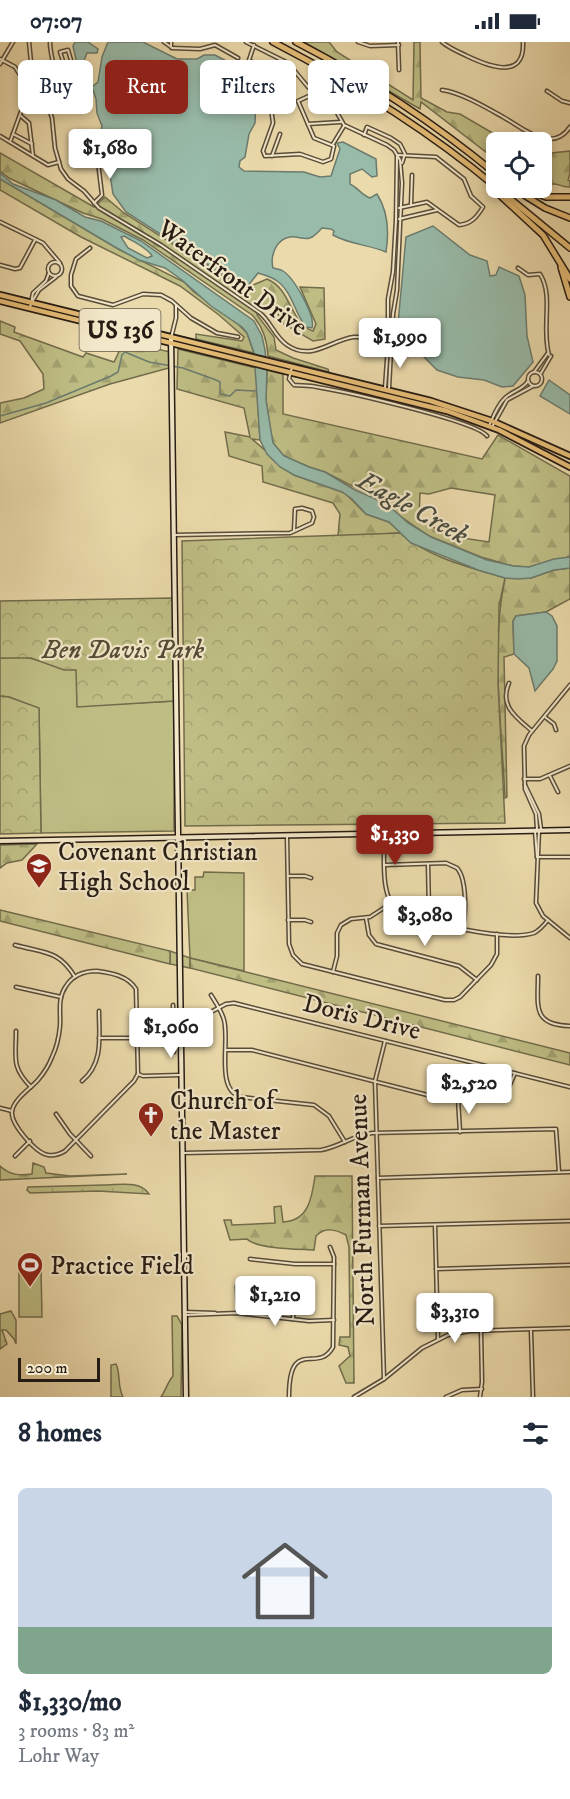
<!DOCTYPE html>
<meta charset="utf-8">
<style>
body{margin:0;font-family:"IM FELL DW Pica",serif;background:#f2f2f3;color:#1f2937;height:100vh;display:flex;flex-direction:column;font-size:22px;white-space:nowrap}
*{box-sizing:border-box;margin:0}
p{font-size:20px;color:#747a83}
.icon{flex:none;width:33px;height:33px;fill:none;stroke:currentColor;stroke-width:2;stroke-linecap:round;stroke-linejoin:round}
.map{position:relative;height:1355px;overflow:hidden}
.panel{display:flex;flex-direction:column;background:#fff;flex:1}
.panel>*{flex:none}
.hud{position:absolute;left:18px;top:18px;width:534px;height:54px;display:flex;gap:12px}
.controls{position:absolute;left:486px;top:90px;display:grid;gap:12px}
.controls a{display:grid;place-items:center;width:66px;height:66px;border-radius:9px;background:#fff;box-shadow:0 3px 9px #0003;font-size:30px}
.scale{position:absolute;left:18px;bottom:15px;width:82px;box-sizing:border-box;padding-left:6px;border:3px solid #271c14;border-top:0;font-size:16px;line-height:21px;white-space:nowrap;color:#271c14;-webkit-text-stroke:4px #f2e7c8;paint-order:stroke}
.price{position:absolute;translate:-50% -51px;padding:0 14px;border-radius:6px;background:#fff;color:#222;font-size:20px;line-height:39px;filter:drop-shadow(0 2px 3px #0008)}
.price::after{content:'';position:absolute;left:50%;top:36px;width:18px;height:14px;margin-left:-9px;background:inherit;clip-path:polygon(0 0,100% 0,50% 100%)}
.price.on{background:#8f2418;color:#fff}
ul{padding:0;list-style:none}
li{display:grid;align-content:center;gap:12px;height:318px;padding:0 18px}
li span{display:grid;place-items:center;height:186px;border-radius:9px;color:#555}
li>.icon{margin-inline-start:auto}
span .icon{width:108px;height:108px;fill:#fffc;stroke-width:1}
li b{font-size:26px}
h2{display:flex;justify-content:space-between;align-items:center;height:72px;padding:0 18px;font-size:26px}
.chip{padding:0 21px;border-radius:9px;background:#fff;box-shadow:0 3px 9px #0003;font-size:21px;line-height:54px}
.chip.on{background:#8f2418;color:#fff}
.status{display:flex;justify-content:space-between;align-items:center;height:42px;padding:0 30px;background:#fff;direction:ltr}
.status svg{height:16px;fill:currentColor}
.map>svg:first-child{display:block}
</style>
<div class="status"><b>07:07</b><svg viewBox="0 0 49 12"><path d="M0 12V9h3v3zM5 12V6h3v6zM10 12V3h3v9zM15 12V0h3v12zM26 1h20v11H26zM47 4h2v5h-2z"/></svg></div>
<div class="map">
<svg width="570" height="1355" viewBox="0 0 570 1355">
<defs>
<pattern id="forest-firs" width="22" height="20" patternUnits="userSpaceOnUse" patternTransform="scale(1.5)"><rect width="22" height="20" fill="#bebd84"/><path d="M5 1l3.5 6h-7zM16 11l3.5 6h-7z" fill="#a3a271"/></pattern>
<pattern id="wetland-marsh" width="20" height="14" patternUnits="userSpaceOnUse" patternTransform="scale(1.5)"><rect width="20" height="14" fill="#bebd84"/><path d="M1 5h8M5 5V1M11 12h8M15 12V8" fill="none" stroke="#a3a271"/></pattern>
<pattern id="park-crowns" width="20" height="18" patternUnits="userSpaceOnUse" patternTransform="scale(1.5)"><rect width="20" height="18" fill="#bebd84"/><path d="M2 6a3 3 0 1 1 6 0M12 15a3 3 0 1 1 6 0" fill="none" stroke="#a3a271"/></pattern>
</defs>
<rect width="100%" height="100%" fill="#ebdaab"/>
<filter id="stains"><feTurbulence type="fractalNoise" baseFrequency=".00333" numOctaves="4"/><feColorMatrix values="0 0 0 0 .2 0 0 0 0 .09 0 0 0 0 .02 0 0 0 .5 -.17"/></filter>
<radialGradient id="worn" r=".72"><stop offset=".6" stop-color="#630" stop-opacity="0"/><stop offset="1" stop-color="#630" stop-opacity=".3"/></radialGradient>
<g fill="#bebd84" stroke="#726c4c" stroke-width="1.5">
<path d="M23,615C42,617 57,628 77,628V664L174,659V789L41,791L39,667L9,655L0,654V616Z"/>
<polygon points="204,830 244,831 244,929 190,916 190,926 170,922 170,909 190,916 187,848 195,848 195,835 203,835"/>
<polygon points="19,1227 41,1227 42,1275 19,1275"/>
<path d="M172,1274H177L182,1283L181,1355H161C166,1348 167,1341 173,1334Z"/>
<path d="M116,1322C121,1332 117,1344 123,1355H111V1323Z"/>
</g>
<g fill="url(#forest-firs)" stroke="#726c4c" stroke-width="1.5" fill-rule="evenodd">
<polygon points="304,0 329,0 337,10 413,58 414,0 420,0 421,56 447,70 460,72 508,100 496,100 496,114 491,114 421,60 420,67"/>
<path d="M570,109V131L568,138L570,139V145C564,146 560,142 554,142C549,142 548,144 543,143L545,140L542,138V112Z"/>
<path d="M0,111L94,165L105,155L124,171L234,241L246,246L267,237C292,247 290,282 313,289L316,282L300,245L324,246L325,297L313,299L284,282L273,264L260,266L257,273L274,295L276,308L293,316L328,327L329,330L268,314C267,298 263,284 252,273L143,198L102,177L83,171L9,136L0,129Z"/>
<polygon points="0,137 120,208 184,240 194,250 237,281 247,291 254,311 196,297 196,292 242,299 244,295 219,273 180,244 81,195 0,148"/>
<polygon points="0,279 15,285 14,290 83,315 86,311 114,320 124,299 170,310 169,326 110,342 0,381 0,361 24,356 44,347 43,332 20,299 0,292"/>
<polygon points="178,307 256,326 260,398 252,397 294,433 345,451 366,472 389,480 401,491 338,494 340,472 333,461 263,440 262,424 229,414 225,390 250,395 244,366 177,347"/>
<path d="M267,328L283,332V372L482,417L498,393L570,434V515L529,525L513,524L481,515L429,494L397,472L387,462L325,430L309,425L284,414L273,401L271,392L266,358ZM451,446L495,453L489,500L449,494L419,477L420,451L429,452Z"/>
<path d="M570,526V557L546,570L516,574L513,579L514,612L504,615L507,755L505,756C502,683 490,608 505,536H531L554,528Z"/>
<polygon points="37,802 22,818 7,821 0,826 0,803"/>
<polygon points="0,868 170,909 170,922 0,879"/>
<polygon points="190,916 570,1011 570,1023 190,926"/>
<path d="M33,1121L44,1125L46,1131L70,1134L127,1132L0,1138V1124C10,1133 19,1134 32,1132Z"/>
<path d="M315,1134H352L354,1341H346L339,1324L350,1314L348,1305L339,1303L340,1295H350L349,1205L346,1193C335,1187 325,1185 316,1194L314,1208C298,1207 257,1207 247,1197L230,1198L224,1178H231L232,1183L275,1181L274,1165L281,1164L283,1180C309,1179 312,1155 315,1134Z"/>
<polygon points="11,1269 16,1278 16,1302 14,1297 6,1288 2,1288 7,1302 0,1307 0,1272"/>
</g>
<path fill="url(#wetland-marsh)" stroke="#726c4c" stroke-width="1.5" d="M104,1143C119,1143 140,1138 149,1152L98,1149L30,1151L27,1148L28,1145Z"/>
<g fill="url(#park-crowns)" stroke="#726c4c" stroke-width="1.5">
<path d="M401,491C426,515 472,526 505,536L499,564L498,641L505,781L185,784L182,499Z"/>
<polygon points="173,556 174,659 77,665 76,628 64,628 31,616 0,616 0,559"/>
<polygon points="0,654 9,655 39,666 41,791 0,792"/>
</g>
<g fill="#98bbaa" stroke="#6b7b6e" stroke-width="1.5" fill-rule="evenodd">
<polygon points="75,0 88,0 98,7 97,11 87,11 79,31 73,4"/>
<path d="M108,0H143L177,17H197L204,13H215L236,24L237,34L254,47L256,58L255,81L249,92L245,115L240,119L239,125L244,129L304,130L320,135L331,134L340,107L337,101L343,100L376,117L377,134L372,135L362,127L350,132V142C358,146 362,153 370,156L377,152C388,169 389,191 386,210C370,203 348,202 333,193L334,189L331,187L322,186C318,190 315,194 310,196C304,198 297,194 290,195C276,197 270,214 273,226C277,227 280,227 283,229C294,236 316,274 312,286L306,285C295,272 292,249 277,239C272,235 264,233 258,231L248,244L238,242L126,170L113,152L105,100L99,98L102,84L97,71L96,57L92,45L98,40L102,15Z"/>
<path d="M0,131L13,142L56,158L85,175L101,179L141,199L254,279L262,294L265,308L267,328L266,358L273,401L284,414L309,425L325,430L355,448L387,462L408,481L431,495L487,518L513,524L529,525L554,517L570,515V526L554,528L531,536L518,537L505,536L478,528L411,501L389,480L366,472L352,457L342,450L294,433L280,425L267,412L260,398L254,311L247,291L242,285L211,264L182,238L165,226L139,218L115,205L0,137ZM124,194C132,199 148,206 152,214L147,216L128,206L121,195Z"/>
<polygon points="433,184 470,213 487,219 490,234 496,233 499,225 519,234 525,253 527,294 533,320 513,344 502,345 484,338 458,335 437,328 423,314 401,305 397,293 406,195"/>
<polygon points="549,338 570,353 570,372 540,354"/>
<polygon points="546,570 552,574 557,584 557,619 553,627 535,649 529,626 514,612 513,579 516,574"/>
<polygon points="239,1240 260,1243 259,1261 254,1263 236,1260 235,1244"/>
</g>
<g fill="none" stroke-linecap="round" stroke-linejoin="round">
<polyline stroke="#6b7b6e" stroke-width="1.5" points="0,374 46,361 111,334 118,330 122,313 125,310 149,320 183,326 216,338 220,340 220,352 230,354 236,348 255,349"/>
<g stroke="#584c3a" stroke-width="5">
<g id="street">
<polyline points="164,0 171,5"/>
<polyline points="246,0 288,21 308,45 332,62 344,83 387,103 394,108 400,118 402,141 397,248 393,272 389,346"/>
<polyline points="358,0 370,4 399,3"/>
<polyline points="398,0 399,28"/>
<path d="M442,0C449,6 459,10 467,14C488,24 525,39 523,0"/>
<polyline points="254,3 249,18 266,29 273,81 263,109 265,114 300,112 323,120 331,117 334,104 314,96 298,59 309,54"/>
<polyline points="171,5 171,0"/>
<polyline points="172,6 200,7 215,3 238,16"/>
<polygon points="68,8 75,32 70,40 60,10"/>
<path d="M0,17L15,25L33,54L49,67L52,76L55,106L61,127L68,137L84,149L99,166L161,203L260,271C271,280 275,295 287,303C312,320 330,298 354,295C367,294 379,300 391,304"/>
<polyline points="0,22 13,0"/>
<polyline points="58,40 70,40"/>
<polyline points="268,40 274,41 288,49"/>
<path d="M442,48C460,50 487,66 503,75C522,85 551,113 570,85"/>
<polyline points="547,49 562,59 570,61"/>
<path d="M48,66C67,46 50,24 50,0"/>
<polyline points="21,74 29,81 33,114"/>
<polyline points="308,82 341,80"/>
<polyline points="13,92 32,102"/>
<polyline points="364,93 367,85 391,96 400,102 405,112 402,121"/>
<polyline points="0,94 48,123 59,120"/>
<polyline points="10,100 26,56 37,43 31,20 29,0"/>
<polyline points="333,102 344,84"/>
<path d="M397,113L436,115L464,137L471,154L483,165C477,175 471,182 459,183L427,160L399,166"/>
<polyline points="272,114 280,92"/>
<polyline points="94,161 102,153 96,104"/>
<polyline points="411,163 412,133"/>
<polyline points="399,177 437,168"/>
<polyline points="0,180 43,201 60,221"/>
<polyline points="90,206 76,217 71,233 71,244 78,254 113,263 143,252 161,253 172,259 191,276 217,291 238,295"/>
<circle cx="55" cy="227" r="7"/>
<polyline points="0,223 15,227 20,226 35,198"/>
<path d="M518,226L528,233L540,232C554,254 541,285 549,313"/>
<polyline points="32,260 39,248 56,235"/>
<polyline points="30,266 33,251 46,239 49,231"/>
<polyline points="171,296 176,276 176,263"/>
<path d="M292,325L289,337L294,343C301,344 309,343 317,345C342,349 477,379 487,394"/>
<circle cx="535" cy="337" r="7"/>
<polyline points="534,330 548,311"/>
<polyline points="541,331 551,314"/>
<polyline points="385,346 388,304 388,257 393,230 396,178 397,115"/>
<path d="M489,384C493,375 497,364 504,357C511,349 523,348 528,339"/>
<polyline points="492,385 507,358 533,344"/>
<polyline points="174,493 290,491 312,481 314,475 312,469 302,466 295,467 294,489"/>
<path d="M509,641C499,664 516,675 532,689"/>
<polyline points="545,675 554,682 556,688"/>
<polyline points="550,734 558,750"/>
<polyline points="524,737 540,737 570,724"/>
<polyline points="525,743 539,772 541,787"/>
<polyline points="537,787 536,772 525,747 524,704 529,693 570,643"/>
<polyline points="539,788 536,861 543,874 570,896"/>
<polyline points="535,789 537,815"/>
<path d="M384,792C385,814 379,856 399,870C427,881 507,900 534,891C540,888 544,883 548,878"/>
<polyline points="287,795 289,902 293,913 302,922 445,958 454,958 460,955 491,923 497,912 497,892"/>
<polyline points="537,815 570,815"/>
<path d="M385,823L446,821L457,826C467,837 466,871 463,886"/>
<polyline points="288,834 305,834 311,836"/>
<polyline points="366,876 369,893 376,902 459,924 477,938"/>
<polyline points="288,878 305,878 311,880"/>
<polyline points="427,878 429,868 428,822"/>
<path d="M15,903C44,911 59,908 75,935"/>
<path d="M97,929C112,931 128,934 136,947L138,1032L134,1039L65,1109C60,1112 54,1114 48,1113C36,1111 10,1082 12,1069C14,1057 30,1047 38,1038C44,1031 49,1023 52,1015C57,1005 59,995 60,984C61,970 57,957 66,944C73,933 84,929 97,929Z"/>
<polyline points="333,930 337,914 337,891 341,883 351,877 370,875 390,862"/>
<path d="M538,934C538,964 532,983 570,984"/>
<polyline points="16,945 61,955"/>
<path d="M211,953C216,961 222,970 224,978C230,1000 215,1048 241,1055L314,1063L329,1074L345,1100"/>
<polyline points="173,963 174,1010"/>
<polyline points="181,971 209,971 226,962 234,961 570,1045"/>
<path d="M16,989C16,1016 11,1025 31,1045"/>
<polyline points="99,996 138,996"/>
<polyline points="226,1008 252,1008 443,1057 490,1055 499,1053 509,1045 515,1031"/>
<polyline points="138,1032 143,1034 180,1033"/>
<path d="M82,1039C104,1021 99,994 99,969"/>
<polyline points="458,1057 460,1090"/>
<polyline points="230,1063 235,1054"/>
<polyline points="0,1066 12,1069"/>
<polyline points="56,1072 70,1092 91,1114"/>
<path d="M183,1111L321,1108C339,1105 354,1093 372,1091L556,1087L559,1130"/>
<polyline points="15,1114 30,1099"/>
<polyline points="378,1136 570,1130"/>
<polyline points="435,1183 438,1297"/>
<polyline points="379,1184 570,1179"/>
<polyline points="250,1217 295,1222 334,1222"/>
<polyline points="436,1227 570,1223"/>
<polyline points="185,1270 215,1271"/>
<polyline points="185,1273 237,1271 309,1279 334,1278"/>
<polyline points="293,1277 294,1260"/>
<polyline points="531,1289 533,1355"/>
<polyline points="384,1337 375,1039 385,999"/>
<path d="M289,1355C289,1293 318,1333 333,1305L334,1215L330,1205"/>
<polyline points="354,1355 384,1337 422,1306 448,1293 470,1289 570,1286"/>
<polyline points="446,1355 462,1348 482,1347"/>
<polyline points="480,1355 482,1340 481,1289"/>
</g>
</g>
<g stroke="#271c14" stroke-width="7">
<g id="secondary">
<polyline points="171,296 186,1355"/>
<polyline points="0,799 570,788"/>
</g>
</g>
<g stroke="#271c14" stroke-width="8">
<g id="primary">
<polyline points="0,253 431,359 492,379 570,414"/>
<polyline points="0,259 447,369 499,388 570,425"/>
</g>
</g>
<g stroke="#271c14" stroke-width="8">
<g id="highway">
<path d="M273,0C352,41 428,88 496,145"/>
<path d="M296,0C368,37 434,81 496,132"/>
<polyline points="490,144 543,193 570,237"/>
<polyline points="497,146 570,206"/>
<polyline points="513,146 545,166 570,176"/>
<polyline points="520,146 546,155 570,155"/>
<polyline points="561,225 570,255"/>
</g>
</g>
<use href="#street" stroke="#f2e7c8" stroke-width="2"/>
<use href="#secondary" stroke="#f2e7c8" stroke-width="4"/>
<use href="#primary" stroke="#e6bd76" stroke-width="4.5"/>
<use href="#highway" stroke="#e6bd76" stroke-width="5"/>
</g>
<defs>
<g id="school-pin" transform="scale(1.35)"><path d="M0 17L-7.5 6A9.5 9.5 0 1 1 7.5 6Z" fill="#8f2418" stroke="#f2e7c8"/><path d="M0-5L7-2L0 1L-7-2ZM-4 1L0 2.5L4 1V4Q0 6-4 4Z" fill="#fff"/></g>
<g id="church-pin" transform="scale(1.35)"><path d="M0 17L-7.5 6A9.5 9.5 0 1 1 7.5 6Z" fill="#8f2418" stroke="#f2e7c8"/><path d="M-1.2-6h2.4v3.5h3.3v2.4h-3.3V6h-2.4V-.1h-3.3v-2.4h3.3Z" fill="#fff"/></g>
<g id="stadium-pin" transform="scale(1.35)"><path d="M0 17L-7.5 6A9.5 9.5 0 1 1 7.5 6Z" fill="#8f2418" stroke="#f2e7c8"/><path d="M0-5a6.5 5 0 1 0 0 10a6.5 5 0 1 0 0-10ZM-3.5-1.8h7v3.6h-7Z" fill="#fff"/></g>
</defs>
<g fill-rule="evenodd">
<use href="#school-pin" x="39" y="824"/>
<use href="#church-pin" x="151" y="1073"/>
<use href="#stadium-pin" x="30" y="1223"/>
</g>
<g text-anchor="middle" stroke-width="4.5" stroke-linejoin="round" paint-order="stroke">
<rect fill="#f2e7c8" stroke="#64594a" stroke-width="1.5" x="79.5" y="267" width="81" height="42" rx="4.5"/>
<g font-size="24" font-weight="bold" fill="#271c14">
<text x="120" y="296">US 136</text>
</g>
<g font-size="26" fill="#271c14" stroke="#f2e7c8">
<text transform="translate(233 235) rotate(36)" y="9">Waterfront Drive</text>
<text transform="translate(362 974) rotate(14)" y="9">Doris Drive</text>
<text transform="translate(361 1168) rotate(-92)" y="9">North Furman Avenue</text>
</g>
<g font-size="26" font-style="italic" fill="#544c36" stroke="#f2e7c8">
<text x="123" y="616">Ben Davis Park</text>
</g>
<g font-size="26" fill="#271c14" stroke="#f2e7c8" text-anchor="start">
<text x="58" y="818">Covenant Christian<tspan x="58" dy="30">High School</tspan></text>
<text x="170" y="1067">Church of<tspan x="170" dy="30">the Master</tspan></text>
<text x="50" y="1232">Practice Field</text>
</g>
<g font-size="27" font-style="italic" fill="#494c41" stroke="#f2e7c8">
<text transform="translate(413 465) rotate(29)" y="9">Eagle Creek</text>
</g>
</g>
<rect width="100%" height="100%" filter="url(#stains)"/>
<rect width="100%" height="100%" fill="url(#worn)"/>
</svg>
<div class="controls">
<a><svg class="icon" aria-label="locate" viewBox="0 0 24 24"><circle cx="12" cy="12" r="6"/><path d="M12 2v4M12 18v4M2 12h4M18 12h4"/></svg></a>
</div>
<div class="scale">200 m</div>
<b class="price" style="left:110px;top:138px">$1,680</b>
<b class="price" style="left:400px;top:327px">$1,990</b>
<b class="price on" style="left:395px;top:824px">$1,330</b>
<b class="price" style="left:425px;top:905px">$3,080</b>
<b class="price" style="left:171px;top:1017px">$1,060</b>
<b class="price" style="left:469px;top:1073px">$2,520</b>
<b class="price" style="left:275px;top:1285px">$1,210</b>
<b class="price" style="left:455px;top:1302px">$3,310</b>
<div class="hud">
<a class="chip">Buy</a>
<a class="chip on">Rent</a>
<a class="chip">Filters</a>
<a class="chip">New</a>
</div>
</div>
<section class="panel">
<h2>8 homes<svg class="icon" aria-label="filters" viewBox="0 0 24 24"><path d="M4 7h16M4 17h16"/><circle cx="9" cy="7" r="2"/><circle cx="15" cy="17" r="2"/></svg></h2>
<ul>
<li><span style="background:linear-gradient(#c9d6e8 75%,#7fa58c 0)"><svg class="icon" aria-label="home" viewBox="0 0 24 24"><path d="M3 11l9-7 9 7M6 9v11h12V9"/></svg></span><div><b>$1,330/mo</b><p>3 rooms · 83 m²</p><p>Lohr Way</p></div></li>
</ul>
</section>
